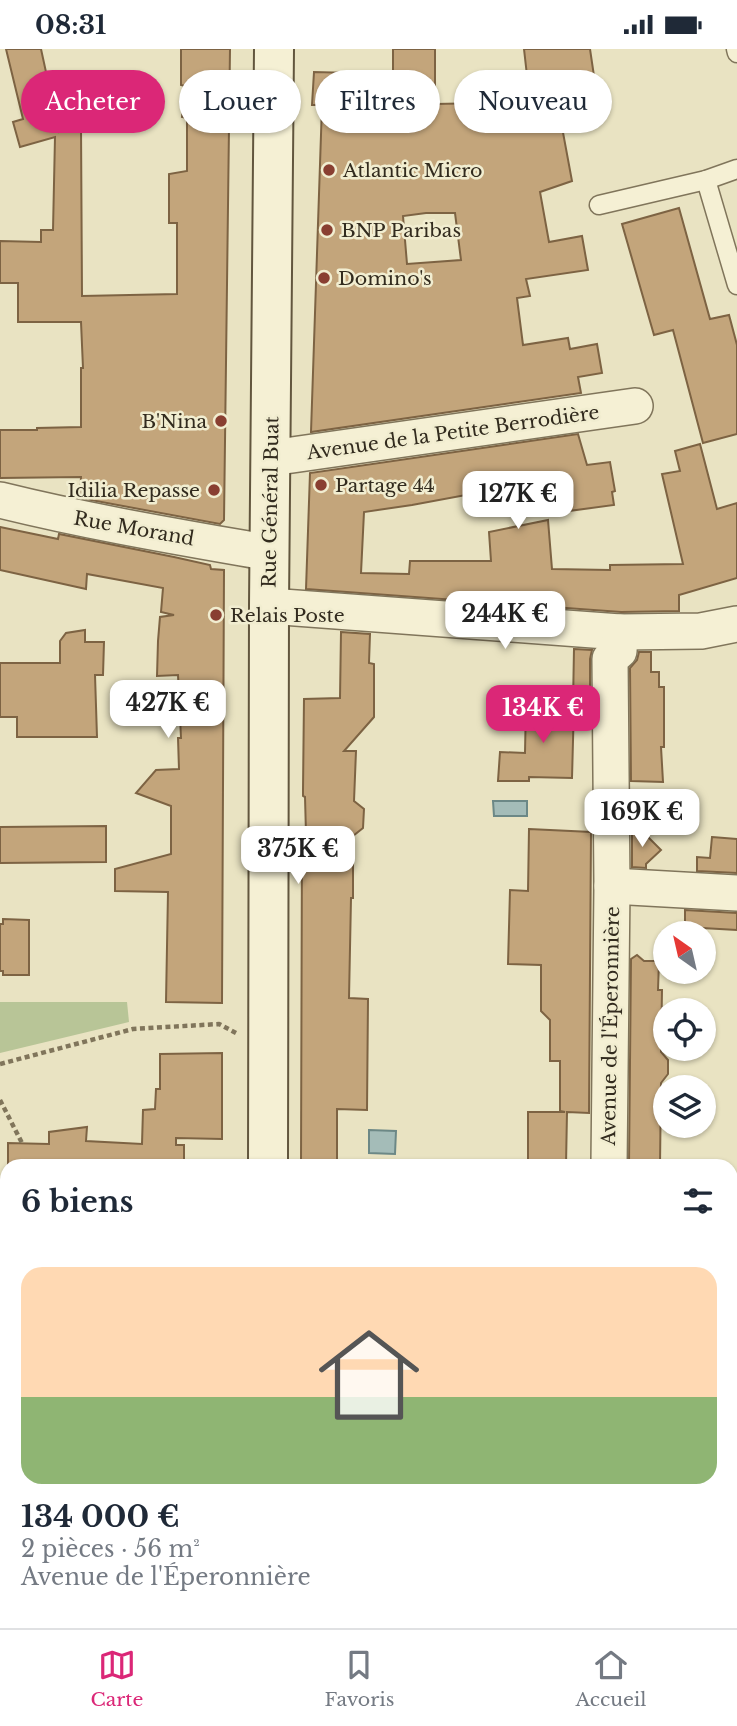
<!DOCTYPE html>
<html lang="fr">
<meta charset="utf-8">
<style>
body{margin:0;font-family:"Libre Baskerville",serif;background:#f2f2f3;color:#1f2937;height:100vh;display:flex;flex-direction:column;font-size:26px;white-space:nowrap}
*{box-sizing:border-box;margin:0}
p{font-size:23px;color:#747a83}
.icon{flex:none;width:38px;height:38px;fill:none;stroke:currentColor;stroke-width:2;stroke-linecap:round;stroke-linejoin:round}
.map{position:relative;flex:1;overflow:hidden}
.details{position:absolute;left:0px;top:1110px;width:738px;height:471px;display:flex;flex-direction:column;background:#fff;border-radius:21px 21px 0 0;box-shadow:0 2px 5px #0004}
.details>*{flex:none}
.hud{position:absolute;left:21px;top:21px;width:696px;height:63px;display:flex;gap:14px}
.needle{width:46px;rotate:326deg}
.controls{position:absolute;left:653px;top:872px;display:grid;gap:14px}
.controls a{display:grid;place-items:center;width:63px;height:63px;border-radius:50%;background:#fff;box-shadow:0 2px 5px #0004;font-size:35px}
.price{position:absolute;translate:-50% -60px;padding:0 16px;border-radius:14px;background:#fff;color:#222;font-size:23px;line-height:46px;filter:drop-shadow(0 2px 4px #0008)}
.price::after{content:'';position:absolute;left:50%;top:42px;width:21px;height:16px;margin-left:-10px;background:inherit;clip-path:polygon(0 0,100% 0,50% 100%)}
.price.active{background:#db2777;color:#fff}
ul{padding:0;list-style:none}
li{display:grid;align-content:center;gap:14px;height:371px;padding:0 21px}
li span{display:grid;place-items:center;height:217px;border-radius:21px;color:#555}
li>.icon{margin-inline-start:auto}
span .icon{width:126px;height:126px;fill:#fffc;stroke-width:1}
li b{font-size:30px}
h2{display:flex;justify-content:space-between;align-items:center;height:84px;padding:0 21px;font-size:30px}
.chip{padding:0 24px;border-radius:32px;background:#fff;box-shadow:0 2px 5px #0004;font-size:24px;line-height:63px}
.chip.active{background:#db2777;color:#fff}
.status{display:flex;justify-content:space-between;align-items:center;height:49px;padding:0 35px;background:#fff;direction:ltr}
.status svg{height:19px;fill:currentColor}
.menu{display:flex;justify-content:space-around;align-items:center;height:98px;border-top:2px solid #e0e1e3;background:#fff;font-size:19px;color:#747a83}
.menu a{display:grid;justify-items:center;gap:4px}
.menu .active{color:#db2777}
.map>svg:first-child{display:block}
</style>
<div class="status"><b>08:31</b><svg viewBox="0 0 49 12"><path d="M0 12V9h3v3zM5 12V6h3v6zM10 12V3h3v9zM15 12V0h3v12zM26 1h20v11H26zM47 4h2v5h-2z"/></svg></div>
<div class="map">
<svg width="737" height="1579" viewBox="0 0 737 1579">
<rect width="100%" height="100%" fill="#e9e3c2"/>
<polygon fill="#b8c597" points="0,953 127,953 129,973 0,1004"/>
<g fill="#a4bcb8" stroke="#6c8886" stroke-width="2">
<polygon points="493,752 527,752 527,767 494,767"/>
<polygon points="369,1081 396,1082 395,1105 369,1104"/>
</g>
<g fill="#c3a57b" stroke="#7d6343" stroke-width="2" fill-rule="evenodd">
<polygon points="6,0 41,0 59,83 81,76 82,247 177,245 177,174 169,174 169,125 187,122 187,69 182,68 185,37 181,36 181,0 230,0 224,471 220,475 80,449 81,428 0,429 0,381 37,381 37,379 81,378 81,319 83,319 81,273 18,273 18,234 0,234 0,192 41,193 41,181 53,181 55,88 20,98 13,73 23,70"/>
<path d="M393,0H435V55L530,53L524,0H590L598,54L559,62L572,132L540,143L549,193L582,187L588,221L526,230L530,247L517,249L523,296L568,289L570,300L597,295L602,324L578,328L581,344L311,383L322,56H312L314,23L393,25ZM426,164H455L461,211L407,215L403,167Z"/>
<polygon points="679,159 710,270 729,266 737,296 737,385 703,394 673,281 654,286 622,175"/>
<polygon points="578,385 587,416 610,413 615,442 612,443 614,456 546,465 543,423 492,429 493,441 412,456 364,463 361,524 409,525 410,512 491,512 489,483 548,471 552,520 610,521 610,516 683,515 662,425 680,422 675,402 700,395 717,460 737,454 737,529 679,546 679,562 621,563 306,540 310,424"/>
<polygon points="0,478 58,490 59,485 174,508 210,516 211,520 224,521 222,954 166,953 168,843 115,842 115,820 171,805 171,757 136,744 156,721 179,720 178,689 181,689 178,626 157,627 158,592 160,568 174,566 161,563 163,539 87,525 86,540 0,521"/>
<polygon points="85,581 85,593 104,593 103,626 95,626 97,688 17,688 17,668 0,668 0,614 60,614 60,592 66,584"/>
<polygon points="341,583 370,585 369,614 374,615 374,668 344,702 356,702 354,752 364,760 363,779 353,787 353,849 351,849 349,949 368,950 367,1061 337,1060 337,1116 301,1116 302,784 306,785 305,748 303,747 303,741 304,650 340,649"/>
<polygon points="574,600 592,601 590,610 590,656 573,655"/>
<polygon points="639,603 651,603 651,623 659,623 659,638 664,638 664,698 661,698 663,733 631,732 630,619 637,611"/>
<polygon points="526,654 574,655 572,729 529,728 529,732 498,732 500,703 525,704"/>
<polygon points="106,777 106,813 0,814 0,778"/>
<polygon points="529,780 591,783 589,1064 567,1063 566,1116 528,1116 528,1063 565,1063 560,1062 560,1012 550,1012 550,971 541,962 541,916 508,915 510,841 528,842"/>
<polygon points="632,780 640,780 661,801 646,815 646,819 632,818"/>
<polygon points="712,788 737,790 737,824 697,822 697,808 710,809"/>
<polygon points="685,861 737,864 737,881 685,878"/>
<polygon points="3,870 29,871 29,926 3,926 3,922 0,922 0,875 3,875"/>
<polygon points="637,906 644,912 659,912 658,941 662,941 661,1003 668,1011 668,1025 661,1034 660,1116 629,1116 631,910"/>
<polygon points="222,1004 222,1090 176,1089 176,1096 184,1096 184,1116 8,1116 8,1094 49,1095 49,1083 87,1078 86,1092 142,1095 143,1061 155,1060 156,1040 160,1040 160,1005"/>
</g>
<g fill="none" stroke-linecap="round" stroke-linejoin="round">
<g stroke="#80755b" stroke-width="21">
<g id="lane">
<polyline points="736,0 737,4"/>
<polyline points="706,131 737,236"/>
<polyline points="599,156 706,131 737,120"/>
</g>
</g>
<g stroke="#80755b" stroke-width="38">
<g id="street">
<polyline points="271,409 635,357"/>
<path d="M0,451C89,473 179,488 270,504"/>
<polyline points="269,557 620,583 701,582 737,575"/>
<polyline points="612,837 737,844"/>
<polyline points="609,1116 612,837 610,610 619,602 620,583"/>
<polyline points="605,1573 605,1579"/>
</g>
</g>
<g stroke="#62563e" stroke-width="42">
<g id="secondary">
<polyline points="268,1116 269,557 274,0"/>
<polyline points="266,1579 266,1573"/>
</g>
</g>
<g stroke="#80755b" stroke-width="4.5" stroke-dasharray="5 3.5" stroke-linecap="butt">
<polyline points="0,1015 133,980 219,975 236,984"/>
<polyline points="0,1051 22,1094"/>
</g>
<use href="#lane" stroke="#f5f0d4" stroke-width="18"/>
<use href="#street" stroke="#f5f0d4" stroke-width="35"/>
<use href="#secondary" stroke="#f5f0d4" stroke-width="38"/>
</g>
<g fill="#893f31" stroke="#f1edd0" stroke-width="2.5">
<circle cx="329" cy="121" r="7"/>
<circle cx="327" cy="181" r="7"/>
<circle cx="324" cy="229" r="7"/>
<circle cx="221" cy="372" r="7"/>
<circle cx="321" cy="436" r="7"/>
<circle cx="214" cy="441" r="7"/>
<circle cx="216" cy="566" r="7"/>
</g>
<g text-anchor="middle" stroke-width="5" stroke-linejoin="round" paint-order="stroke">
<g font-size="19" fill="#322b1e" stroke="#f1edd0" text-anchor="start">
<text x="343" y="128">Atlantic Micro</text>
<text x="341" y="188">BNP Paribas</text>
<text x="338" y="236">Domino's</text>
<text x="207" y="379" text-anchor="end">B'Nina</text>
<text x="335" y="443">Partage 44</text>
<text x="200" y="448" text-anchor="end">Idilia Repasse</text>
<text x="230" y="573">Relais Poste</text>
</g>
<g font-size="19" fill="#322b1e" stroke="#f1edd0">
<text transform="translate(453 383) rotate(-8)" y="7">Avenue de la Petite Berrodière</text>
<text transform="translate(270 453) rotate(-89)" y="7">Rue Général Buat</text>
<text transform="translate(134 479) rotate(10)" y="7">Rue Morand</text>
<text transform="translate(610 977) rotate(-89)" y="7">Avenue de l'Éperonnière</text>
</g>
</g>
</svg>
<div class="controls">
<a><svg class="needle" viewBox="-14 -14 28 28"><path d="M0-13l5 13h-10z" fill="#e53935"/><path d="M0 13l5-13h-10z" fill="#747a83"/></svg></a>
<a><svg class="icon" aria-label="locate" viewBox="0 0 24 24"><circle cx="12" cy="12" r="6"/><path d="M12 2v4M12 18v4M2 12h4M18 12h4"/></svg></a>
<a><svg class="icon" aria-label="layers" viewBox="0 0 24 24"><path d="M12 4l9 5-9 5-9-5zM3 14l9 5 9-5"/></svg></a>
</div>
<b class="price" style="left:518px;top:482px">127K €</b>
<b class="price" style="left:505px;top:602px">244K €</b>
<b class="price" style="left:168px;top:691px">427K €</b>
<b class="price active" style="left:543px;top:696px">134K €</b>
<b class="price" style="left:642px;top:800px">169K €</b>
<b class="price" style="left:298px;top:837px">375K €</b>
<div class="hud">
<a class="chip active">Acheter</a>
<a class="chip">Louer</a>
<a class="chip">Filtres</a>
<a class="chip">Nouveau</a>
</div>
<section class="details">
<h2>6 biens<svg class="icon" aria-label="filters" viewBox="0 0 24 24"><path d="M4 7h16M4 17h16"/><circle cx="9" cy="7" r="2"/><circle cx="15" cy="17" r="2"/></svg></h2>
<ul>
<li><span style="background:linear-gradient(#ffd9b3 60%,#8fb573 0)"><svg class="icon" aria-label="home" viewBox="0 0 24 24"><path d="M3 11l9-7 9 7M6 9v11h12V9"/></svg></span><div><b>134 000 €</b><p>2 pièces · 56 m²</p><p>Avenue de l'Éperonnière</p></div></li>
</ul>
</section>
</div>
<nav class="menu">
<a class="active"><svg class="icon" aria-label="map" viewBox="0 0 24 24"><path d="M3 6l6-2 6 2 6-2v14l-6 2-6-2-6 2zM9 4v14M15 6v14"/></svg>Carte</a>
<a><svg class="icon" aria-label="saved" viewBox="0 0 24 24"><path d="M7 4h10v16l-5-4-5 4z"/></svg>Favoris</a>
<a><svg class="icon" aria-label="home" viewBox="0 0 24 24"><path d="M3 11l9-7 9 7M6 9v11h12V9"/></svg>Accueil</a>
</nav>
